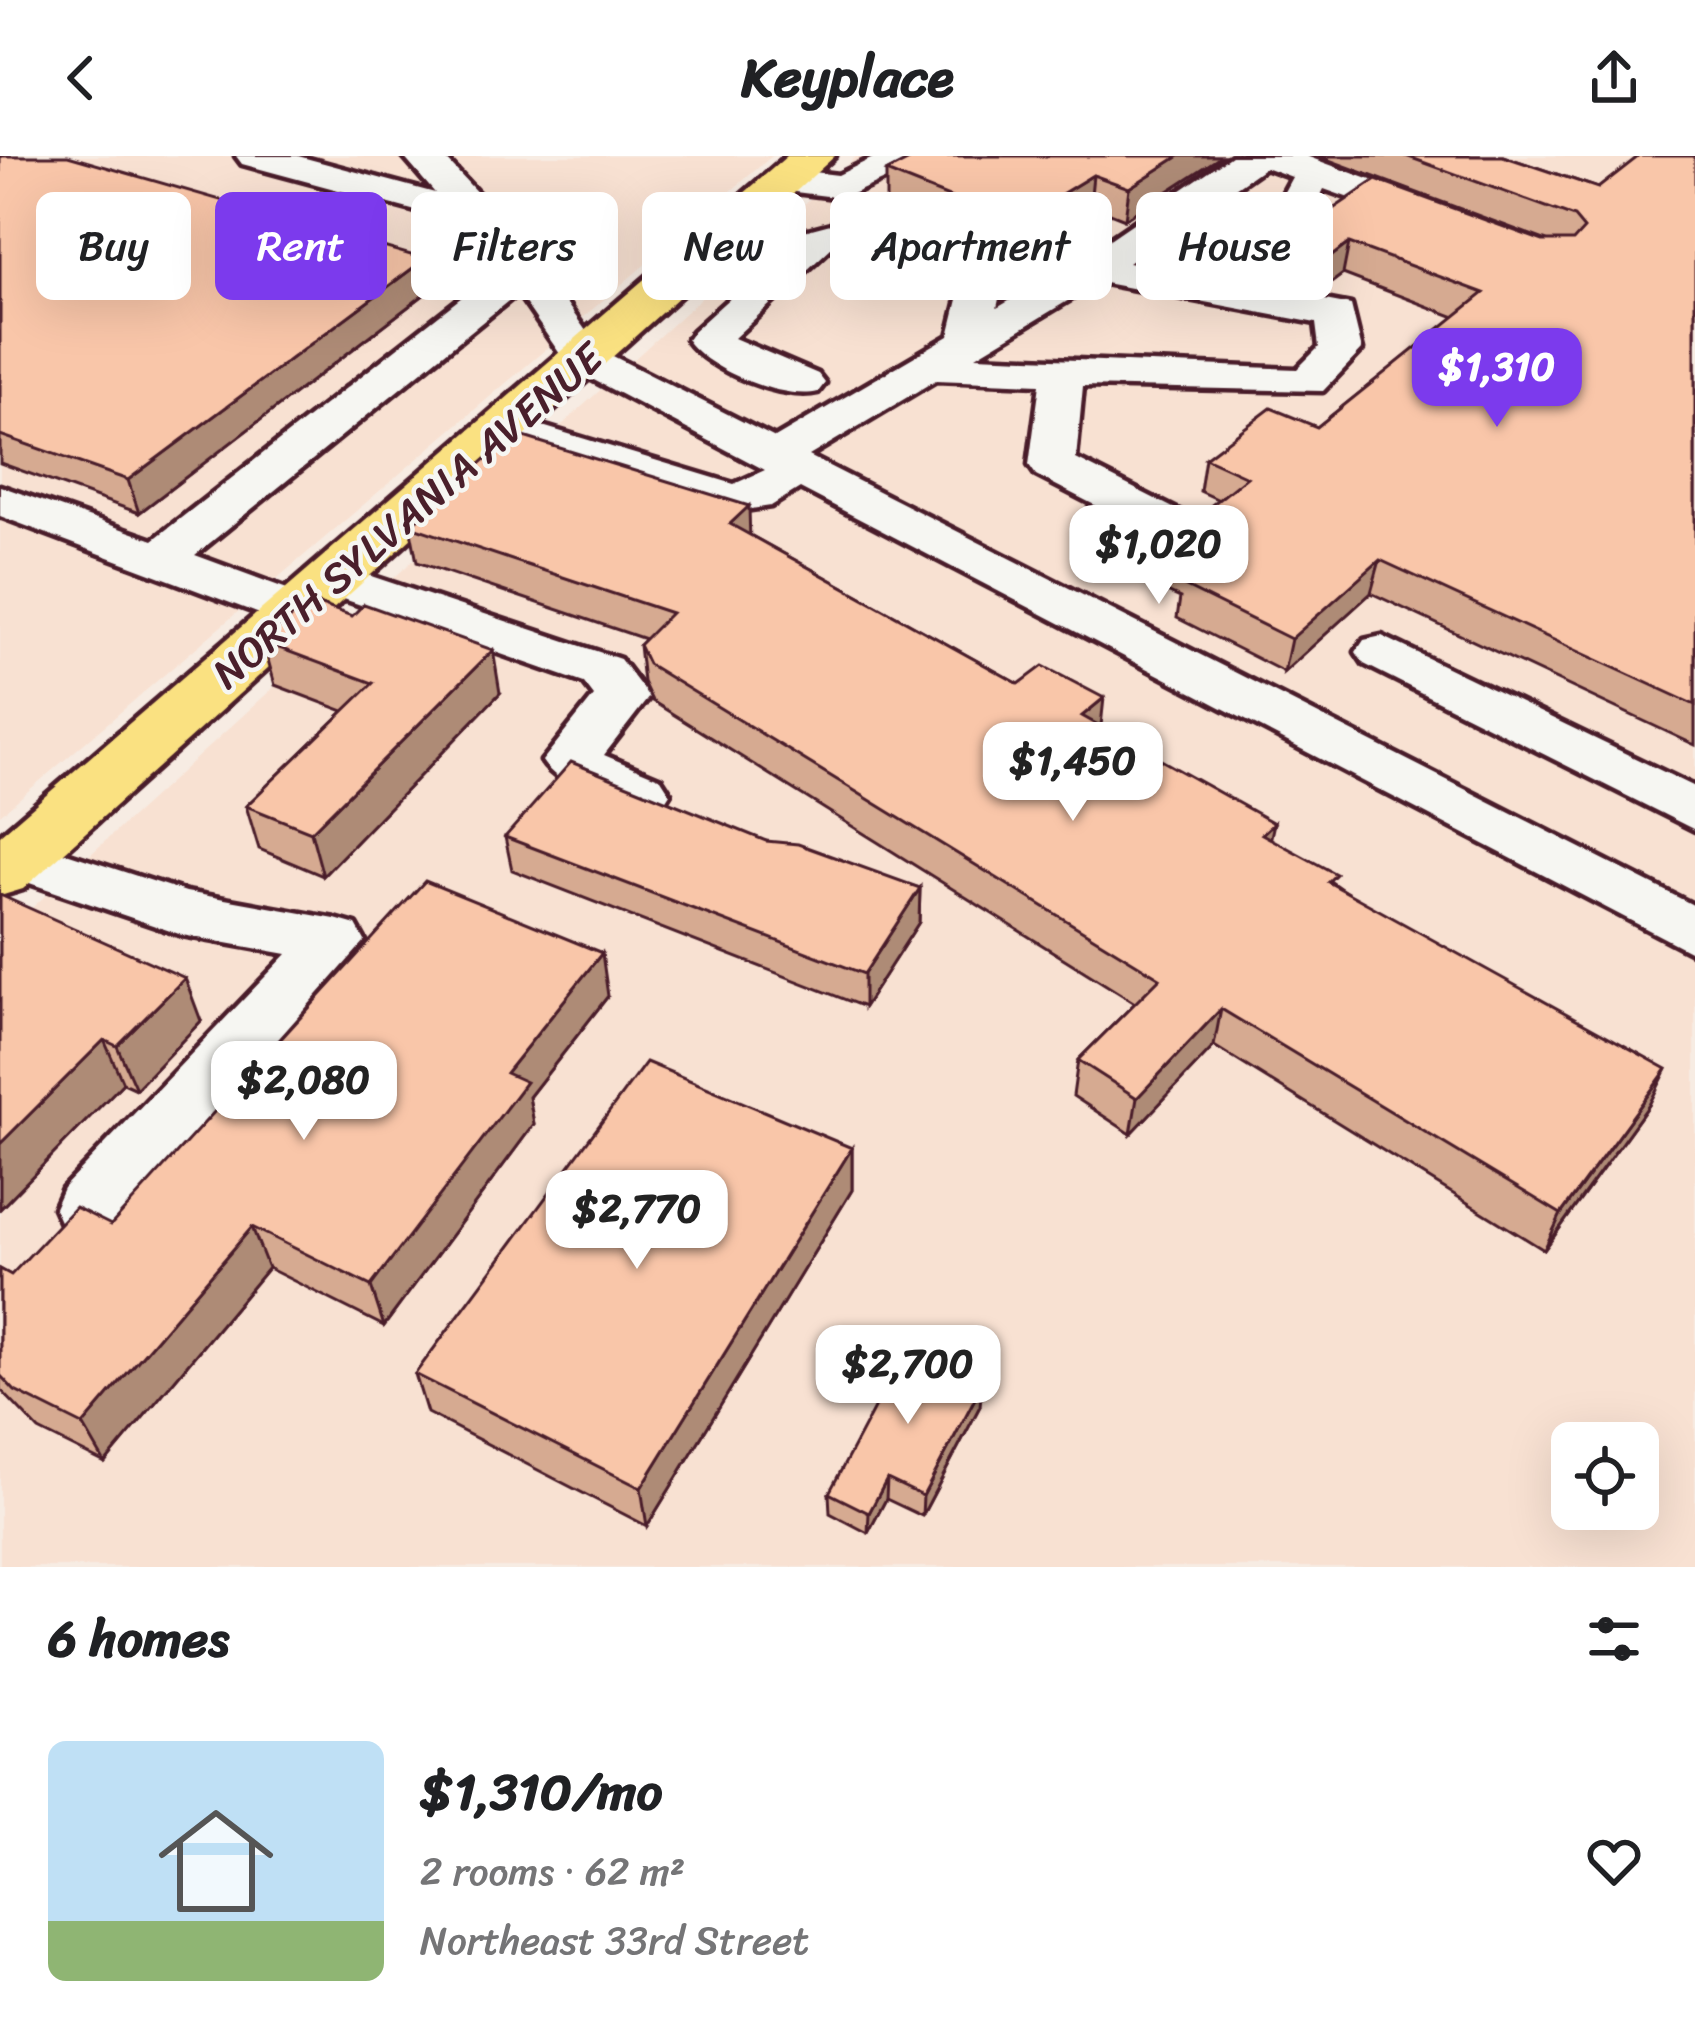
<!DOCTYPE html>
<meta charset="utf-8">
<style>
body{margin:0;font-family:Sriracha,sans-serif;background:#f6f6f6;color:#202124;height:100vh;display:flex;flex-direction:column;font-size:45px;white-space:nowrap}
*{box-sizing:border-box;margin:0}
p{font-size:39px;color:#757577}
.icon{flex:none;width:66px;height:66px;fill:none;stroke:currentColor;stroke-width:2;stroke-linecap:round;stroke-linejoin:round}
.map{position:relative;height:1411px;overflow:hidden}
.panel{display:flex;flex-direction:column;background:#fff;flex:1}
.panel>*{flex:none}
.banner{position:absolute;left:36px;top:36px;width:1623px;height:108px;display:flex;gap:24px}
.controls{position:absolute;left:1551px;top:1266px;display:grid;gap:24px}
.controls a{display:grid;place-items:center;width:108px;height:108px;border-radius:18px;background:#fff;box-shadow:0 12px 48px #0002;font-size:60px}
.price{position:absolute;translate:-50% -102px;padding:0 27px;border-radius:24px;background:#fff;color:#222;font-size:39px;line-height:78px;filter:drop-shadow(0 3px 6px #0008)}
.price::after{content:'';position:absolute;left:50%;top:72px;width:36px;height:27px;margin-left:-18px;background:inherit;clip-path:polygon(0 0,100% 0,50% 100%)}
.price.on{background:#7c3aed;color:#fff}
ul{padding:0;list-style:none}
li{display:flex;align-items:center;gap:36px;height:300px;padding:0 48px}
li+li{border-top:3px solid #e0e0e0}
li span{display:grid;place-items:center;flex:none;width:336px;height:240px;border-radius:18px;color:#555}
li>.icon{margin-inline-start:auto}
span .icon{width:144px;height:144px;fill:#fffc;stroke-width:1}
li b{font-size:51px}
h2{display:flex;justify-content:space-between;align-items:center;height:144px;padding:0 48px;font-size:51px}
.tag{padding:0 42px;border-radius:18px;background:#fff;box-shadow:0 12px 48px #0002;font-size:42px;line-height:108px}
.tag.on{background:#7c3aed;color:#fff}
header{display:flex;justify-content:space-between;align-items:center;height:156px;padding:0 48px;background:#fff;font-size:54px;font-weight:700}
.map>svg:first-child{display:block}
</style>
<header><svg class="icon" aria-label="back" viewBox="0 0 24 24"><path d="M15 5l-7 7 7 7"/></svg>Keyplace<svg class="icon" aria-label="share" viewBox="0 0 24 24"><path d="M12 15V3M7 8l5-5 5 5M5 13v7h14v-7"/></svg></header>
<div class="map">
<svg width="1695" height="1411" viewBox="0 0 1695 1411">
<rect width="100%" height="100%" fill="#f7ece3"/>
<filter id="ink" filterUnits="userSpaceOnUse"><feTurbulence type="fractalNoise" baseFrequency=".00833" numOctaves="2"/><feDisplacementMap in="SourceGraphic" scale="24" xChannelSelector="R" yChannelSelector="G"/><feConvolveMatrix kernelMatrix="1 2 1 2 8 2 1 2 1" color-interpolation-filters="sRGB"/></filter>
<g filter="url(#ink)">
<g fill="#f8e1d2" fill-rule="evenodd">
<polygon points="0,0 772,0 0,659"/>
<path d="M857,0H1695V1411H0V781ZM1572,1287H1638V1353H1572Z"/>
</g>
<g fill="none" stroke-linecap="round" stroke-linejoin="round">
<g stroke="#4a1f2b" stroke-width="9">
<g id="minor">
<path d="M236,0H298L435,37L403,0H443L521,84L599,193L775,282L949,180L962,127L832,91L734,182L818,218L825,227L818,236C784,245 707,214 687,184L693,175L804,75L838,66L984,105L1003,124L997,152L1079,104L1231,0H1306L1450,53L1455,61L1436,73L1324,33L1273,134L1351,149L1362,194L1323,235L1083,230L1076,303L1191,361L1198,371L1191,381H1157L1036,319L1029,309L1040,228L936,224L809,300L1695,750V798L800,332L771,350L731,356L490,282L484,272L490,262L506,259L734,328L765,314L569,211L518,137L195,399L317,444L324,455L317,466L299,471L281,466L0,360V330L153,384L500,111L464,68L242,8ZM1265,11L1292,21L1235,127L1128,107ZM1099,126L1316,167L1319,191L1297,213L976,200Z"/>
<polygon points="877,0 926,0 920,8 843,42 787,35 768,24 787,13 838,19"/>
<path d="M335,408L620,503L649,541L604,599L661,623L670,637L661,651C631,659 558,632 542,605L594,540L584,527L318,434L310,423L318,412Z"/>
<polygon points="1382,480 1695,631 1695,674 1364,508 1356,496 1364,484"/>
<polygon points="17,681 186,736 335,763 356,769 365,785 111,1072 87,1080 63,1072 54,1052 63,1032 287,798 182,779 0,717 0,686"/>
</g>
</g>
<g stroke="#4a1f2b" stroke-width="9">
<polygon id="major" points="787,0 835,0 23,733 0,740 0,679"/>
</g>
<use href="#minor" fill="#f6f6f2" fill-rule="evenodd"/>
<use href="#major" fill="#fae181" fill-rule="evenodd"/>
</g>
<g fill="#d6aa91" stroke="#4a1f2b" stroke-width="3">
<polygon points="0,0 425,103 430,134 139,357 0,307"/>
<polygon points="917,0 1222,0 1125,63 1090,49 1012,98 886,46 886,16"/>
<polygon points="1318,0 1503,0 1598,32 1695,0 1695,589 1371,437 1284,516 1177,462 1180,442 1150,428 1155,394 1219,344 1200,335 1205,302 1317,271 1455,161 1343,118 1319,136 1284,123 1289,92 1296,78 1547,85"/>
<polygon points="410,370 750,379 1019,528 1101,571 1270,683 1649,949 1544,1094 1214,890 1131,978 1073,940 1078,904 1135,847 652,545 643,526 639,489 645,483 417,406"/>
<polygon points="263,486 500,537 323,720 259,693 246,650 344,555 275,529"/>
<polygon points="505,681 766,685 920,732 919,766 864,851 512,714"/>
<polygon points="0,739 201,865 136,933 123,927 0,1053"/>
<polygon points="608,840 529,941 534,968 384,1170 268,1112 105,1307 39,1274 0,1233 0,1113 11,1119 111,1069"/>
<polygon points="852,992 852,1034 647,1370 427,1257 415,1218"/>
<polygon points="962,1220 980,1250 922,1360 886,1343 868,1377 830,1357 829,1337"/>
</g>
<g fill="#ae8b76" stroke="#4a1f2b" stroke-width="3">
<polygon points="1179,0 1222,0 1125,63 1129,32"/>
<polygon points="1093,19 1090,49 1012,98 1014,67"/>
<polygon points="1349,87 1343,118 1319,136 1325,105"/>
<polygon points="425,103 430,134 139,357 128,324"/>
<polygon points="749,350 750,387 730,368"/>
<polygon points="1380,404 1371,437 1284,516 1291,483"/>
<polygon points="493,494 500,537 323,720 311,676"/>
<polygon points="1104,542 1100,579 1082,560"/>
<polygon points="1274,667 1266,704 1262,678"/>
<polygon points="920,732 919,766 864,851 864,818"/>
<polygon points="602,797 608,840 529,941 534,968 384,1170 371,1130 506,917"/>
<polygon points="185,822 201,865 136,933 117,890"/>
<polygon points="1221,853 1214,890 1131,978 1137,942"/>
<polygon points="104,884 123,927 0,1053 0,988"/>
<polygon points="1667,913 1649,949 1544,1094 1561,1058"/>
<polygon points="852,992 852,1034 647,1370 641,1332"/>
<polygon points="252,1071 268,1112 105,1307 83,1269"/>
<polygon points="964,1200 962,1221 955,1217"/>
<polygon points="982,1229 980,1250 922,1360 923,1340"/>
<polygon points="887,1323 886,1343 868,1377 869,1357"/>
</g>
<g fill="#f9c6a9" stroke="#4a1f2b" stroke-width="3">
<polygon points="0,0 68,0 425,103 128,324 0,279"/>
<polygon points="917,0 1179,0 1129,32 1093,19 1014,67 886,16"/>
<polygon points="1406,0 1503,0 1598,32 1639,0 1695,0 1695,549 1380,404 1291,483 1182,429 1199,415 1155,394 1247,321 1205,302 1271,252 1317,271 1484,137 1349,87 1325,105 1289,92 1296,78 1376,24 1543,85 1573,85 1584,73 1574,61"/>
<polygon points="514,278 749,350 730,368 1019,528 1043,510 1104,542 1082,560 1274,667 1262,678 1336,718 1328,726 1667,913 1561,1058 1221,853 1137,942 1078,904 1160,822 648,508 639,489 671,457 410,370"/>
<polygon points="310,445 352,460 364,448 493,494 311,676 246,650 373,527 263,486"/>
<polygon points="571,606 766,685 798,688 920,732 864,818 505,681"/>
<polygon points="425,725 602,797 506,917 526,926 371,1130 252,1071 83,1269 15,1235 0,1219 0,1113 11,1119 75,1051 111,1069"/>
<polygon points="0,739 185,822 117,890 104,884 0,988"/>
<polygon points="646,906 852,992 641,1332 415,1218"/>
<polygon points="926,1183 964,1200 955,1217 982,1229 923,1340 887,1323 869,1357 829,1337 905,1194 917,1201"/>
</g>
</g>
<g text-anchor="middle" stroke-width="9" stroke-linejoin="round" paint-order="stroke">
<g font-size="42" fill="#4a1f2b" stroke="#f6f6f2">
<text transform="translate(407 359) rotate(-41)" y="15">NORTH SYLVANIA AVENUE</text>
</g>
</g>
</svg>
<div class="controls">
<a><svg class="icon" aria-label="locate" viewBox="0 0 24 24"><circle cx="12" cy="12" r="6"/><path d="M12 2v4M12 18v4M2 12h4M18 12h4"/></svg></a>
</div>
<b class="price on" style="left:1497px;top:274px">$1,310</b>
<b class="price" style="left:1159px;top:451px">$1,020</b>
<b class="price" style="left:1073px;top:668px">$1,450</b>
<b class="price" style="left:304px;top:987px">$2,080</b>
<b class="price" style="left:637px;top:1116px">$2,770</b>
<b class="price" style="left:908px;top:1271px">$2,700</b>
<div class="banner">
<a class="tag">Buy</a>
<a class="tag on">Rent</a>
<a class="tag">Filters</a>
<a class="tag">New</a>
<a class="tag">Apartment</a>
<a class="tag">House</a>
</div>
</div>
<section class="panel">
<h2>6 homes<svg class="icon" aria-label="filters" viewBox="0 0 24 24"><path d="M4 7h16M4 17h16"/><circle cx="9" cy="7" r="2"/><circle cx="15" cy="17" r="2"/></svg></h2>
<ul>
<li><span style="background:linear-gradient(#bfe0f5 75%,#8fb573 0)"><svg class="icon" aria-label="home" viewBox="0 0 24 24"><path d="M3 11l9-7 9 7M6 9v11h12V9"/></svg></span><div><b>$1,310/mo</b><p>2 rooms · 62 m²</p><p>Northeast 33rd Street</p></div><svg class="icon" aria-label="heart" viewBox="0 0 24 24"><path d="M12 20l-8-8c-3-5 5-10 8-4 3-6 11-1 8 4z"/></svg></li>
</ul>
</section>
